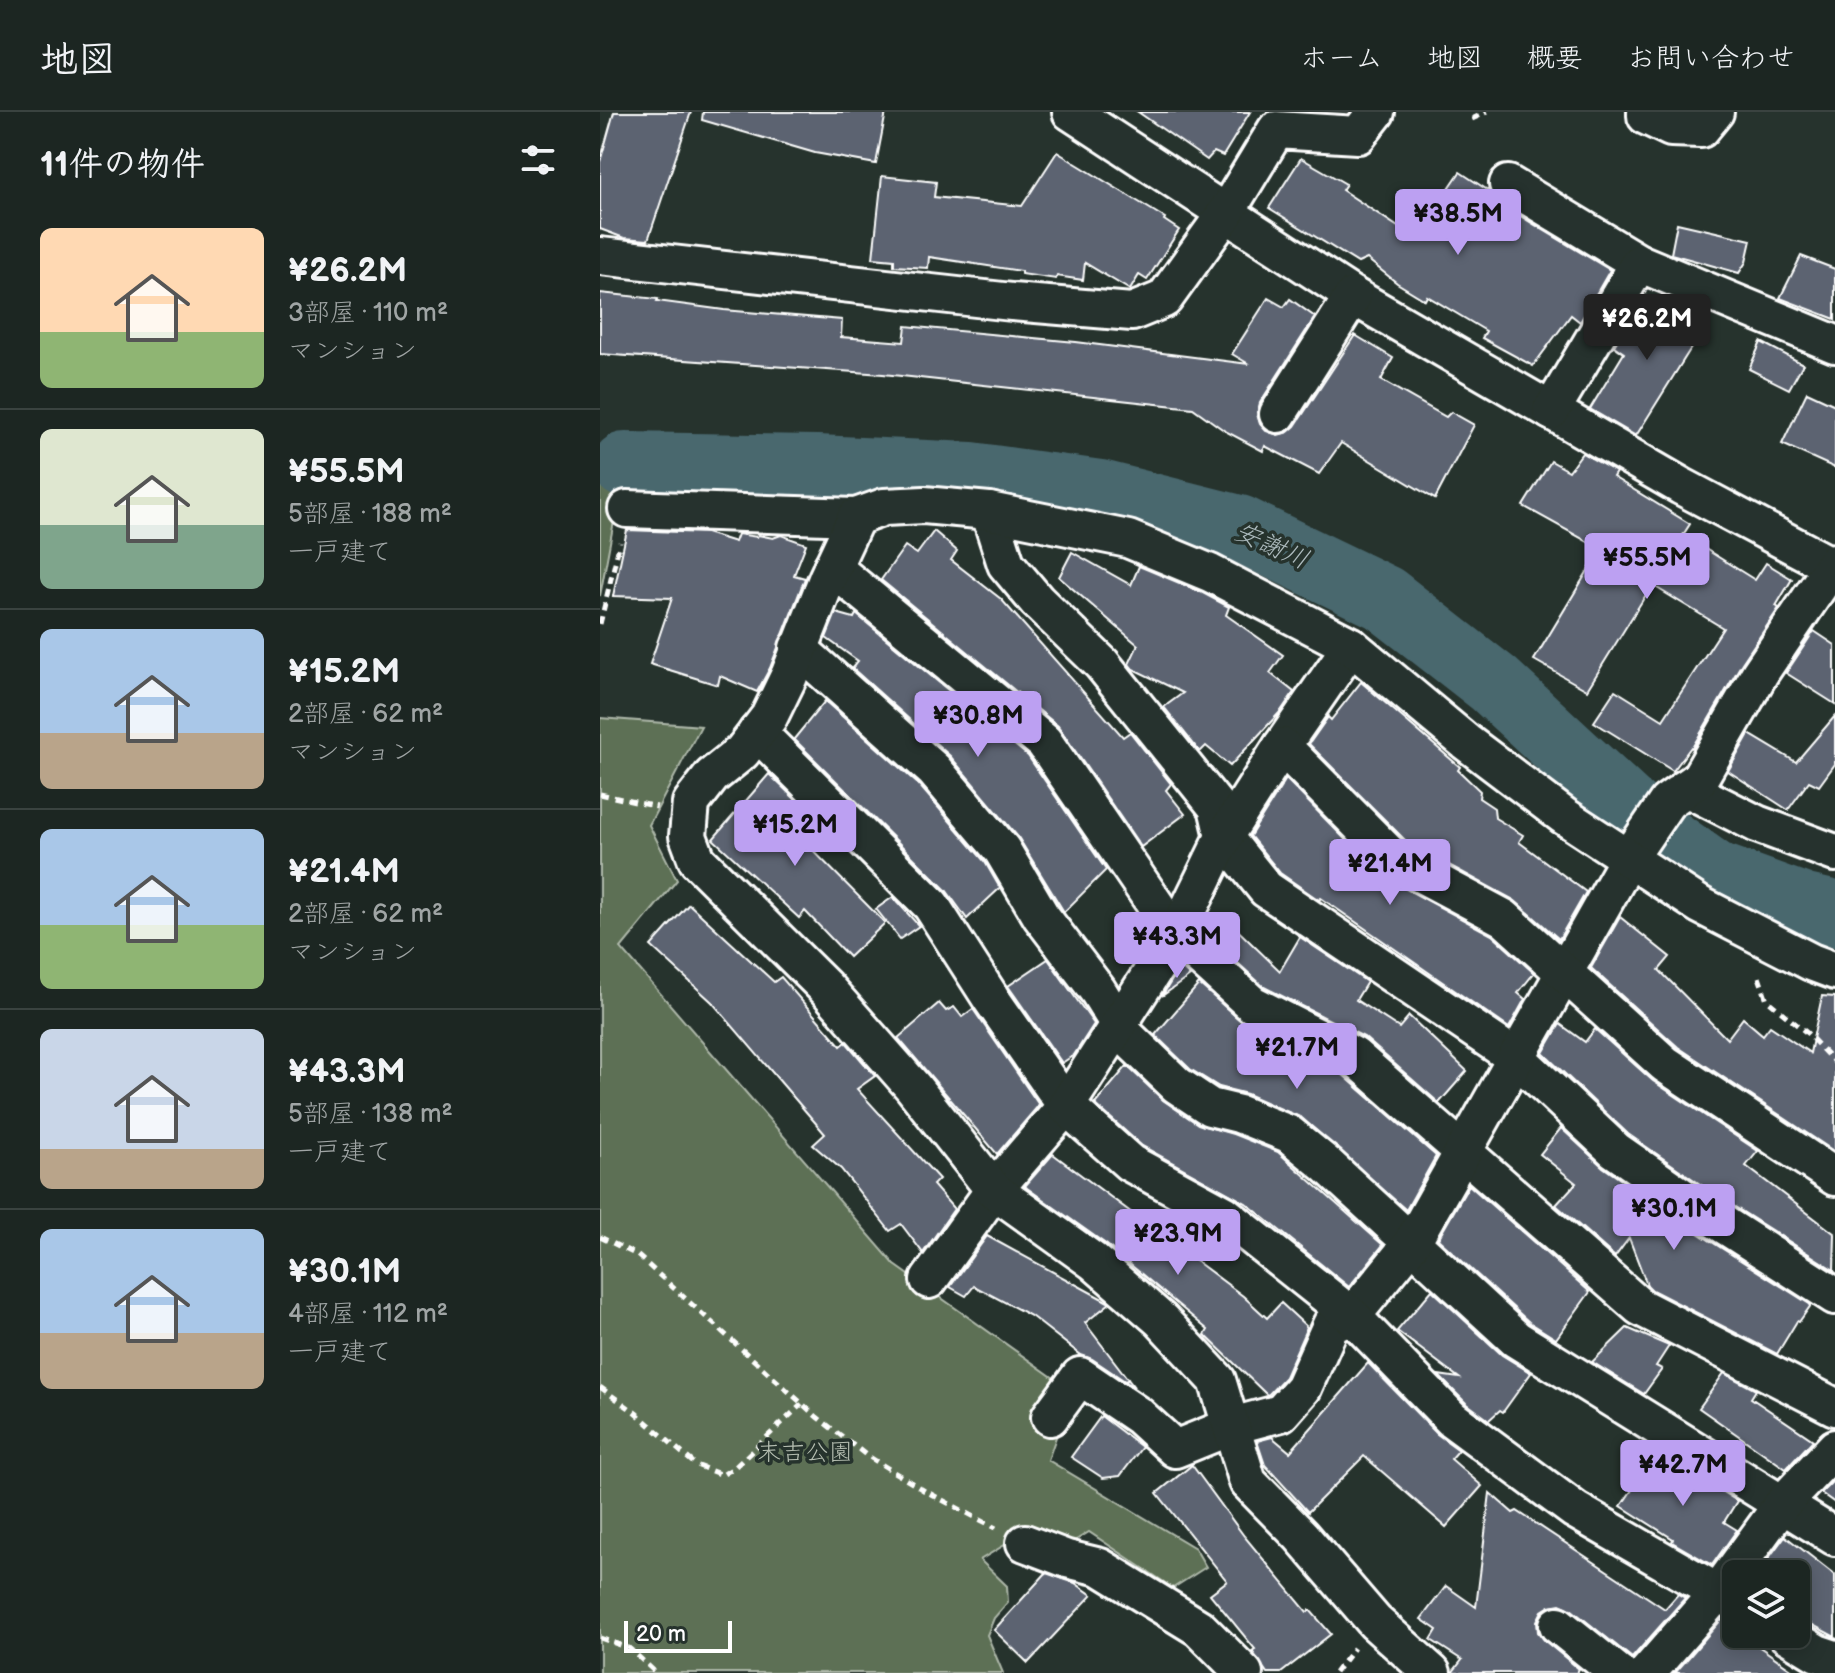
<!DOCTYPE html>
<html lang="ja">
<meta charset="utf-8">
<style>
body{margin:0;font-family:"Balsamiq Sans","Klee One",sans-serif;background:#252e2a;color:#f1f3f6;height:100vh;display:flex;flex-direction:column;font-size:30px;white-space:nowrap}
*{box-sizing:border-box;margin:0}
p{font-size:26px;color:#a0a5a5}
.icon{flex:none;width:44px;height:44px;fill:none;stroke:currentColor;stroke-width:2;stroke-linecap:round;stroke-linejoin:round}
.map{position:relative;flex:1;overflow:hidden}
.drawer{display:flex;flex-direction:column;background:#1c2622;width:600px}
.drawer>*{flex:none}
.controls{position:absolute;left:1122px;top:1448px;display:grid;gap:16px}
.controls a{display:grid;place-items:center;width:88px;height:88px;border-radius:12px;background:#1c2622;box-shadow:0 4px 20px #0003,0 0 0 2px #3a4340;font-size:40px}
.scale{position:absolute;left:24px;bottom:20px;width:108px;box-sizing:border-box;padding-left:8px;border:4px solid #fff;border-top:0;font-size:22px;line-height:28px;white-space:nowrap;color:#fff;-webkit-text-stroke:6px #26332d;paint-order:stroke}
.price{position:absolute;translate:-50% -68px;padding:0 18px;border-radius:8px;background:#bca0f2;color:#111;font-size:26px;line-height:52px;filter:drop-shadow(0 2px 4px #0008)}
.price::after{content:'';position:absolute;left:50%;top:48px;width:24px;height:18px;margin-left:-12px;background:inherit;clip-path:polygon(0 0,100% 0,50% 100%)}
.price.active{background:#222;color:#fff}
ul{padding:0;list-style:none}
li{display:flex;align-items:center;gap:24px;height:200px;padding:0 40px}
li+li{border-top:2px solid #3a4340}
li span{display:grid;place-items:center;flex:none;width:224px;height:160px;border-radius:12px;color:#555}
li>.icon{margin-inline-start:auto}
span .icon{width:96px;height:96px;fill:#fffc;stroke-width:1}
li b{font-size:34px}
h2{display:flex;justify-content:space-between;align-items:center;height:96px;padding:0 40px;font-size:34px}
header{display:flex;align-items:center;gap:48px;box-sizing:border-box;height:112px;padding:0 40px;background:#1c2622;border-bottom:2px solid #3a4340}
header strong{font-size:38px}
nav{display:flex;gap:44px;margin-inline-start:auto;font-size:28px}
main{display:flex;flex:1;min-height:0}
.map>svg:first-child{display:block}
</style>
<header>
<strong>地図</strong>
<nav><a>ホーム</a><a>地図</a><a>概要</a><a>お問い合わせ</a></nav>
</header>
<main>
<section class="drawer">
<h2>11件の物件<svg class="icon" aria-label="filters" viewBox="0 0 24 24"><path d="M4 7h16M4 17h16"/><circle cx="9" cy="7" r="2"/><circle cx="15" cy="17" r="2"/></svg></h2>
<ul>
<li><span style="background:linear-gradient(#ffd9b3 65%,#8fb573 0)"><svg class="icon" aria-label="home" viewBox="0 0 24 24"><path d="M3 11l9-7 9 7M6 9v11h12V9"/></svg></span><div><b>¥26.2M</b><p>3部屋 · 110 m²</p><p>マンション</p></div></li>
<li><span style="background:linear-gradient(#dfe7d0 60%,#7fa58c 0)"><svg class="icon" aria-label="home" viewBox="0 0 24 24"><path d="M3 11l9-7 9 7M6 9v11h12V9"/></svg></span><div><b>¥55.5M</b><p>5部屋 · 188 m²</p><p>一戸建て</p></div></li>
<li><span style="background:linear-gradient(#a9c7e8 65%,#b9a48a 0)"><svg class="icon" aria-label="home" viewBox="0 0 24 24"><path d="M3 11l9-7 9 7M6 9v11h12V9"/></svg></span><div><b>¥15.2M</b><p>2部屋 · 62 m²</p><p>マンション</p></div></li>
<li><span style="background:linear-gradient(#a9c7e8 60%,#8fb573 0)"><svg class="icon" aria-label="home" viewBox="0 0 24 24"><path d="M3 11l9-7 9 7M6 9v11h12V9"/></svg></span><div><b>¥21.4M</b><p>2部屋 · 62 m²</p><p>マンション</p></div></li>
<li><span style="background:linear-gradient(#c9d6e8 75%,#b9a48a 0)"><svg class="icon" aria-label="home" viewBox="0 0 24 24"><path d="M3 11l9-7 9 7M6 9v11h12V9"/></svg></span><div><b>¥43.3M</b><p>5部屋 · 138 m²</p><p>一戸建て</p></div></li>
<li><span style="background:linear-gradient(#a9c7e8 65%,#b9a48a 0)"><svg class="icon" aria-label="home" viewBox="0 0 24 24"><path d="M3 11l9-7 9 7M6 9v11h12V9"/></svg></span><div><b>¥30.1M</b><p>4部屋 · 112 m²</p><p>一戸建て</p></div></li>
</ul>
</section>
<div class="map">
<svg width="1235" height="1561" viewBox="0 0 1235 1561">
<rect width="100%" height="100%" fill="#26332d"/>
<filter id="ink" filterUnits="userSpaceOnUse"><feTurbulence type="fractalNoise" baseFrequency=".0125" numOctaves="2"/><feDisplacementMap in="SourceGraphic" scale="16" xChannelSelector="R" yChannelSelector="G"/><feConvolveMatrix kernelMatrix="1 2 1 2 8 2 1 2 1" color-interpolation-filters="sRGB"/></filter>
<g filter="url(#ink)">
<g fill="#5d7054" stroke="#aeb8aa" stroke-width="2">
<polygon points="0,361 22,366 0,484"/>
<polygon points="0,606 101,614 49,713 77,768 21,836 295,1153 472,1279 448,1348 595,1436 606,1455 573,1476 489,1420 460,1438 431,1417 380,1448 407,1474 408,1490 394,1506 387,1523 403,1561 0,1561"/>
</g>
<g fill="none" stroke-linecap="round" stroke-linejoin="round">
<polyline stroke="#91a4a8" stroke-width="11" points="0,345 25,353"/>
<polyline stroke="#48676e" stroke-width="66" points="25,353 217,356 371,363 500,381 639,416 784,486 894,572 1047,714 1114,762 1205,795 1235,802"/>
</g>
<g fill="#5b6471" stroke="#fff" stroke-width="2">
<polygon points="14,0 91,0 48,128 24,126 0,117 0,50"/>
<polygon points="103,0 286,0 276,52 215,41 102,8"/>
<polygon points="538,0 650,0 623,44 614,40 607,48"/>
<polygon points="457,40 565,106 564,108 579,118 547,168 539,163 530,178 485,151 483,168 457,164 456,167 421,162 421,159 329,145 328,156 294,154 294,148 273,146 282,64 336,70 334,85 422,94"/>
<polygon points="701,46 746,72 742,78 815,126 860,60 889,79 897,90 1010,158 980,210 971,203 933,254 882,226 886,219 827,184 825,188 797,171 767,147 758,151 669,96"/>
<polygon points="1077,111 1151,128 1146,150 1139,161 1071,142"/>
<polygon points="1201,144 1235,157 1235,207 1180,186"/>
<polygon points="0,181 58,187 57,189 124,198 242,208 241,225 304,230 306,214 476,230 649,252 632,242 668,186 684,195 690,187 715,205 660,291 657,302 660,312 666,319 678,323 688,320 695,314 755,223 793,246 781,268 846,305 851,300 874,313 835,387 741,331 719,362 665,334 663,339 625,319 593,296 283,262 0,242"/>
<polygon points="1044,183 1060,194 1062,183 1068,186 1106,212 1036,324 990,297 1024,241 1014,234"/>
<polygon points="1161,230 1203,252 1189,277 1149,257"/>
<polygon points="1207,280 1235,293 1235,356 1182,332"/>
<polygon points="982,341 1016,360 1013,365 1090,412 1083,423 1155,468 1166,451 1192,467 1176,494 1179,496 1142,551 1092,636 1091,635 1073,659 994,610 1015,578 1063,608 1123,516 1052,473 987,578 934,548 1001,437 923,394 951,349 969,359"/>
<polygon points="27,418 106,421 135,430 138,422 157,425 158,423 173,426 181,423 206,432 194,463 205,466 170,556 157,580 120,564 118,573 50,552 72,486 13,484"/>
<polygon points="334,419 357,439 351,448 401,487 523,625 530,620 571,672 566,678 585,702 541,735 458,614 281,468 305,434 317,442"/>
<polygon points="472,440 531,473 539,454 601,480 629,495 626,503 683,543 670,561 694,580 681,599 630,654 606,634 600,640 564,595 583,581 533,557 529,552 538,533 459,465"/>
<polygon points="236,501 254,506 256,502 428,644 506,758 464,800 418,725 350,644 252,556 258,549 226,526"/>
<polygon points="1214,519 1235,533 1235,592 1186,561"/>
<polygon points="761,570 860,655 858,658 880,679 879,686 894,696 895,706 923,723 919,730 986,780 959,827 914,788 808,731 709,632 728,605 731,608"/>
<polygon points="225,589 319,673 385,750 400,776 367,807 346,778 194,627"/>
<polygon points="1235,604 1235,652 1219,674 1209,669 1188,698 1128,659 1149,622 1196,650"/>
<polygon points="169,662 197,689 180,705 285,811 249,845 205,799 199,806 113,727"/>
<polygon points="686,667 780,763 892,823 934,861 918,881 925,887 909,916 721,786 719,788 680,761 650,724"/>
<polygon points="293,785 319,814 300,827 276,797"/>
<polygon points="89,792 174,870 181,865 241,934 246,930 275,964 257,977 339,1067 333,1073 354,1097 323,1141 301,1112 290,1119 241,1057 213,1033 225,1022 112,890 51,834"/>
<polygon points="622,803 680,859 700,825 767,870 756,888 799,916 809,904 867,959 839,991 764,925 664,875 604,820"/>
<polygon points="1020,805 1070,845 1059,858 1127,927 1143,906 1163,923 1170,914 1210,941 1222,884 1235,885 1235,1040 1078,935 991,856"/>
<polygon points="448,847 494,912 474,943 462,951 408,874"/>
<polygon points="580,855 590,864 562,884"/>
<polygon points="599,872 642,910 742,962 836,1044 806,1098 702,1006 647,982 619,975 590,957 555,923"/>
<polygon points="339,891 346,899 354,895 362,905 373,897 439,993 397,1042 298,926"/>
<polygon points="960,912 985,930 995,917 1053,969 1158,1039 1146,1054 1235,1122 1234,1158 1113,1081 1028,1022 943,941"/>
<polygon points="527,954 563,988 598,1012 633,1022 678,1040 783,1133 749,1175 646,1091 542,1034 495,992"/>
<polygon points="961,1016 1003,1055 1090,1116 1211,1193 1199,1210 1197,1209 1177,1242 1052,1178 1047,1173 1029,1126 1015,1145 956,1093 976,1071 940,1042"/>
<polygon points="453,1042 643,1184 667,1206 681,1191 707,1215 685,1265 669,1282 667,1283 605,1223 608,1218 507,1133 427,1076 425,1074"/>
<polygon points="869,1073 990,1180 956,1227 929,1210 838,1127"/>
<polygon points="387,1124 510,1191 485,1211 534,1275 526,1270 527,1268 525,1269 492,1247 481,1243 431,1204 374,1174 366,1184 350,1175"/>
<polygon points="832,1178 902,1243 931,1261 903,1300 900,1298 889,1308 866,1291 838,1263 859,1266 797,1219"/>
<polygon points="1027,1216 1069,1234 1056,1254 1062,1257 1044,1282 992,1250"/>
<polygon points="768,1251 837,1322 859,1338 851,1347 882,1374 846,1415 764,1344 708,1400 665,1353 657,1329 672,1325 690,1340"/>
<polygon points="1124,1261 1156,1278 1151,1286 1213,1328 1186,1357 1099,1296"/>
<polygon points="501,1304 542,1335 520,1364 503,1366 471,1345"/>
<polygon points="1058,1340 1137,1389 1124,1410 1137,1418 1112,1453 1072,1430 1073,1427 1021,1394"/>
<polygon points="592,1353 644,1424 707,1500 710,1498 731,1522 681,1561 667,1561 652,1539 655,1537 610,1482 627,1469 557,1381"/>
<polygon points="1235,1367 1235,1391 1221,1381"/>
<polygon points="890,1381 913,1401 917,1399 1065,1497 1078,1482 1085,1486 1032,1546 971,1497 960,1492 950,1494 942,1499 937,1509 938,1520 945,1529 979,1557 976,1561 852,1561 862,1548 831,1528 837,1518 821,1507 846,1474 876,1495"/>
<polygon points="1185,1424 1235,1463 1235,1525 1196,1504 1196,1462 1157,1462"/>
<polygon points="446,1461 475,1471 492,1483 428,1551 394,1518"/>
<polygon points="1121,1508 1136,1518 1136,1522 1141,1522 1197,1561 1075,1561"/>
</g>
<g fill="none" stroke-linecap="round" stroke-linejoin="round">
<g stroke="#fff" stroke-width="42">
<g id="minor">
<polyline points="471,0 753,184 1081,374 1232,454"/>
<polyline points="1046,0 1046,4 1071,16 1101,17 1115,0"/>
<polyline points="908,72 1039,151"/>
<polyline points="0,144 412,190 532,200 564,187 625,102 676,18 758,23 776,0"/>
<polyline points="951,299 1039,151 1235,232"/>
<polyline points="678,302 753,184"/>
<polyline points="27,397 256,405"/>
<polyline points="389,399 406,452 437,489 502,552 617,695 624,725 666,777 918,947 1015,1038 1101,1098 1235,1184"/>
<polyline points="232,455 444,630 576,823 652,892 754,944 1040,1195 1235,1295"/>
<polyline points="198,536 334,658 402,738 441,804 498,879 526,924 577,973 610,995 639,1002 689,1022 727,1053 916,1227 1235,1425"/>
<polyline points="157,620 331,793 392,888 466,994 394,1078 329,1168"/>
<polyline points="682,634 751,534"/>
<polyline points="1086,676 1157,712 1235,741"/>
<polyline points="450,1305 480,1264 539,1304 575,1337 632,1314 681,1301 703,1276 731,1213 752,1204 811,1132 1029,746 1067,690 1099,667 1160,561 1235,450"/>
<polyline points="425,1431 467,1447 500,1455 599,1516 644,1561"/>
<polyline points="1136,1491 975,1398 852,1307 752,1204 624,1102 530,1051 466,994 576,823 624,725 682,634 795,748 904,806 1065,952 1235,1065"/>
<polyline points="958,1513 1018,1561"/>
<polyline points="1186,1522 1217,1541 1235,1547"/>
<polyline points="832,1561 775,1510 701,1424 648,1370 617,1268 561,1208 493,1149 394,1078 313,975 225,875 97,748 88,724 91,691 112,664 142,640 169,605 189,564 227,467 256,405 284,395 324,393 389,399 528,427 610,461 751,534 866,630 964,704 1100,793 1211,850 1235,859"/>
<polyline points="1047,1561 1118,1480 1183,1391 1235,1336"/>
</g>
</g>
<g stroke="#fff" stroke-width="5" stroke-dasharray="8 6" stroke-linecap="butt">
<polyline points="872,7 887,0"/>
<polyline points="0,512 20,430"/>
<polyline points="0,682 57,695"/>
<polyline points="1159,865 1167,888 1207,921 1235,951"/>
<polyline points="0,1125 37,1143 217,1305 266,1343 325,1379 396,1416"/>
<polyline points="0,1275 36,1301 96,1353 122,1363 135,1355 202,1292"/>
<polyline points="0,1526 29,1536 56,1561"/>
<polyline points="735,1561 754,1536"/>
</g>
<use href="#minor" stroke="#26332d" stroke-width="36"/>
</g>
</g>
<g text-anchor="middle" stroke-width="7" stroke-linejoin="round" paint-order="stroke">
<g font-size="24" fill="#b6bfb2" stroke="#26332d">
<text x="205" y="1348">末吉公園</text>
</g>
<g font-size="26" font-style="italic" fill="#adbbbe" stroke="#26332d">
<text transform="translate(672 433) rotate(24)" y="9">安謝川</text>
</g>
</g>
</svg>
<div class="controls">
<a><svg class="icon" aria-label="layers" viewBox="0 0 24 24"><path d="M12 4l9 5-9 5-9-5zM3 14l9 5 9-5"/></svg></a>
</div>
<div class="scale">20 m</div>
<b class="price" style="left:858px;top:145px">¥38.5M</b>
<b class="price active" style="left:1047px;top:250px">¥26.2M</b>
<b class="price" style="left:1047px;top:489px">¥55.5M</b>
<b class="price" style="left:378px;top:647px">¥30.8M</b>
<b class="price" style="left:195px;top:756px">¥15.2M</b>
<b class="price" style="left:790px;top:795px">¥21.4M</b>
<b class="price" style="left:577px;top:868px">¥43.3M</b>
<b class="price" style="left:697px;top:979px">¥21.7M</b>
<b class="price" style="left:1074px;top:1140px">¥30.1M</b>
<b class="price" style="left:578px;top:1165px">¥23.9M</b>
<b class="price" style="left:1083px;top:1396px">¥42.7M</b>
</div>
</main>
